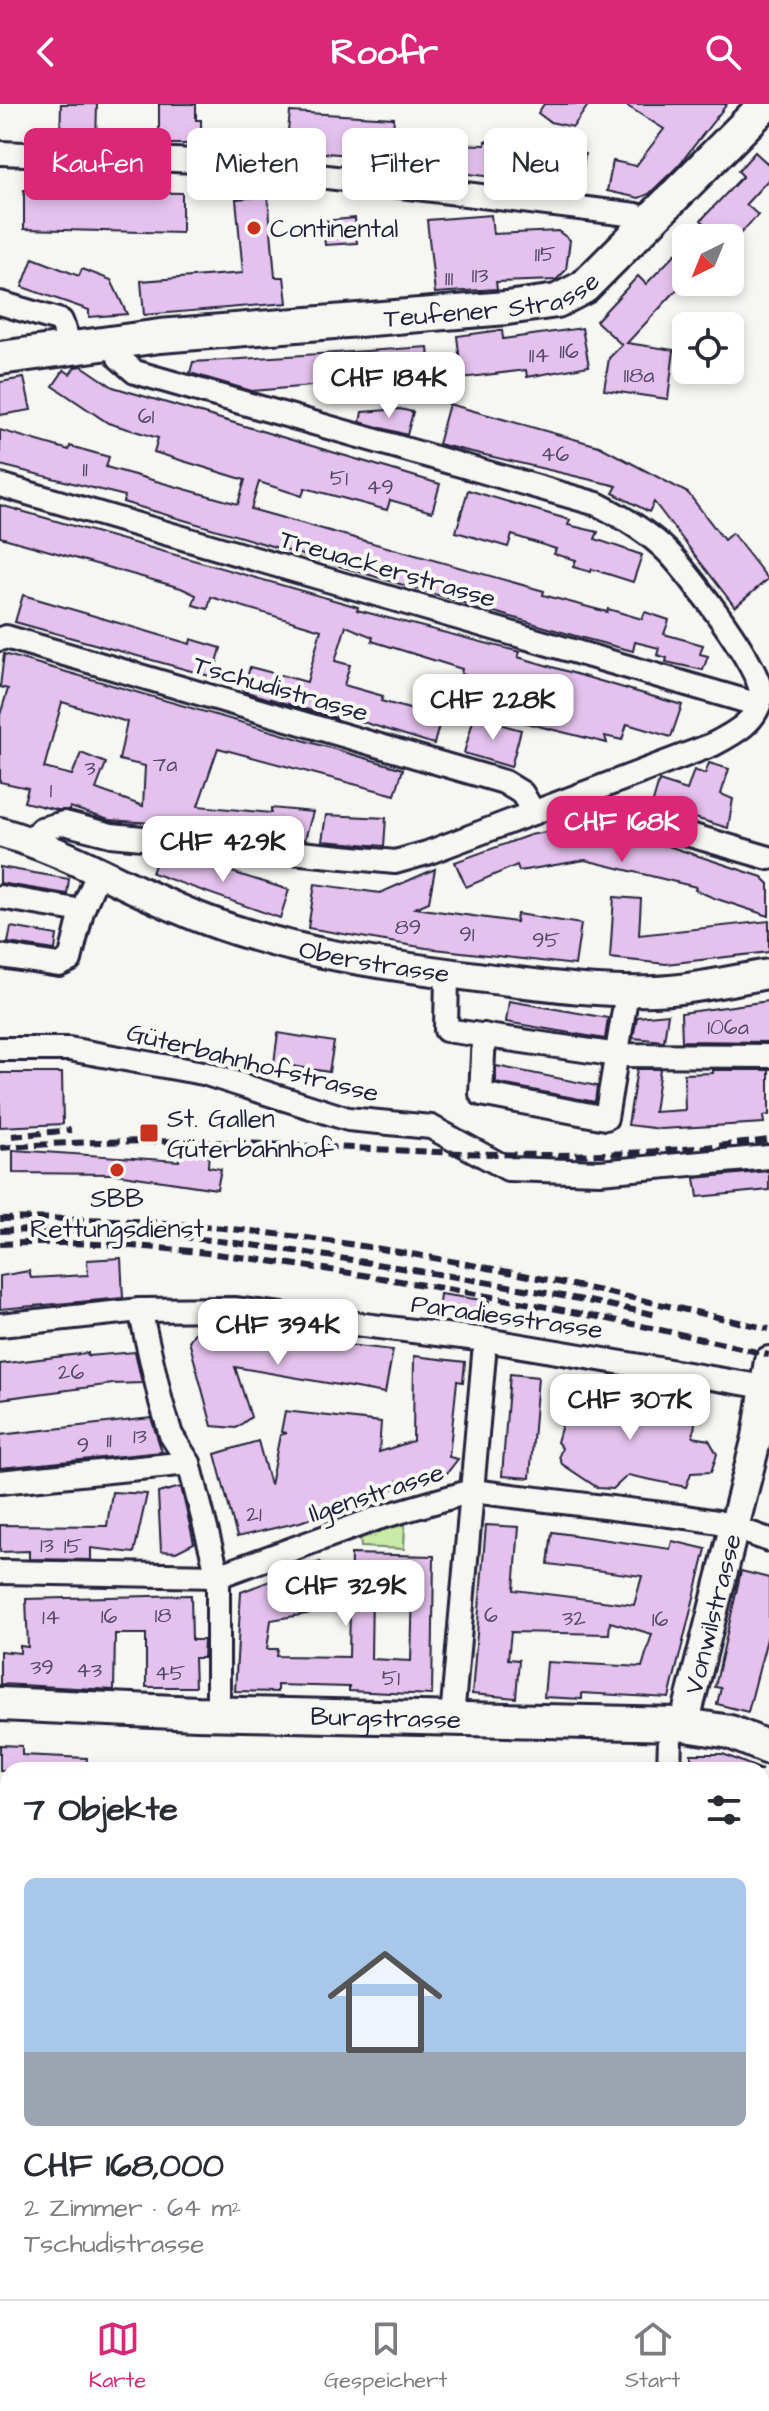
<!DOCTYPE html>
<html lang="de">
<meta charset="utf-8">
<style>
body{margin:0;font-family:"Architects Daughter",sans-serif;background:#f2f2f3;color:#2b2b33;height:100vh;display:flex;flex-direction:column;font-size:30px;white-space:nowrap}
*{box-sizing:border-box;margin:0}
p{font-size:26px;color:#7c7c81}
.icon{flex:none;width:44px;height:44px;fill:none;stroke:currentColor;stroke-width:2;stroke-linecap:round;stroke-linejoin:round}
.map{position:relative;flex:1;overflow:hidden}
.sheet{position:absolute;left:0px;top:1658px;width:770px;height:538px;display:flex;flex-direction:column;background:#fff;border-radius:24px 24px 0 0;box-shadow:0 4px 12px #0003}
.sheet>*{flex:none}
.hud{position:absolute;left:24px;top:24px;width:722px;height:72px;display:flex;gap:16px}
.needle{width:52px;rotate:223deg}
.tools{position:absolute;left:672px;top:120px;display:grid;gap:16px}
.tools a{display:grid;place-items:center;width:72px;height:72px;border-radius:12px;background:#fff;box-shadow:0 4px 12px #0003;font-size:40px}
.price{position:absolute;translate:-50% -68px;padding:0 18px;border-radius:16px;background:#fff;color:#222;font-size:26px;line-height:52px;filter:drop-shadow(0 2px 4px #0008)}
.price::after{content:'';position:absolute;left:50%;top:48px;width:24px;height:18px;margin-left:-12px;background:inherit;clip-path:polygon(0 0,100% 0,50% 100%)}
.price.current{background:#db2777;color:#fff}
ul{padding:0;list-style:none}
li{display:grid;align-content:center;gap:16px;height:424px;padding:0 24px}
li+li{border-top:2px solid #e1e1e2}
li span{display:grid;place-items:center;height:248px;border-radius:12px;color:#555}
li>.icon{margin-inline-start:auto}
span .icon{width:144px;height:144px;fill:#fffc;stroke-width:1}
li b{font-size:34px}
h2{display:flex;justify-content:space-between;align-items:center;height:96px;padding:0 24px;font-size:34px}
.chip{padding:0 28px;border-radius:12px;background:#fff;box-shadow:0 4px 12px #0003;font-size:28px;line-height:72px}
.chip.current{background:#db2777;color:#fff}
header{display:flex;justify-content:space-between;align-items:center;height:104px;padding:0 24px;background:#db2777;color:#fff;font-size:36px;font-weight:700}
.tabs{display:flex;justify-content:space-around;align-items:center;height:112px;border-top:2px solid #e1e1e2;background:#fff;font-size:22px;color:#7c7c81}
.tabs a{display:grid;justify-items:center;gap:4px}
.tabs .current{color:#db2777}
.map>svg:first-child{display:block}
</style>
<header><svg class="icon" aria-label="back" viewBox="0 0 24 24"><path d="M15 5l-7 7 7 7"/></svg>Roofr<svg class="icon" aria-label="search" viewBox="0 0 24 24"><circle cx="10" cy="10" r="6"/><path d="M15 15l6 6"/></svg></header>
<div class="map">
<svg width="769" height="2195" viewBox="0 0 769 2195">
<defs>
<pattern id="grass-tufts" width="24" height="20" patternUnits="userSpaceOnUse" patternTransform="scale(2)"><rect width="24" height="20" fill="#c8eba5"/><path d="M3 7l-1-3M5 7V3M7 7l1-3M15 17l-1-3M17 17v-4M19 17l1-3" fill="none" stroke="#acc98f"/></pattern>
</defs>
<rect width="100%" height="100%" fill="#f6f6f2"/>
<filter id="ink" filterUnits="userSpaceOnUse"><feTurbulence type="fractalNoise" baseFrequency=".0125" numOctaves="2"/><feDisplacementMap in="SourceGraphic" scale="16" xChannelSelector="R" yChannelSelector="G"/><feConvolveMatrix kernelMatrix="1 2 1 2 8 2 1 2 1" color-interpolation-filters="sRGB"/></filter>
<g filter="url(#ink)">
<g fill="url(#grass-tufts)" stroke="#758670" stroke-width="2">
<polygon points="405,1420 404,1445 361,1443 360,1432"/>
<polygon points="0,1725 8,1726 8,2158 0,2156"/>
<polygon points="110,2188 657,2188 657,2195 134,2195"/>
</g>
<g fill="#e5c2ee" stroke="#22223b" stroke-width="2" fill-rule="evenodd">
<polygon points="61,0 97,0 96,39 60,37"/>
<polygon points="159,0 196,0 196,16 201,16 201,40 159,40"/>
<polygon points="544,0 589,0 573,23 550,18 538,9"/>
<polygon points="624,0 727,0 678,62 649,90 639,94 607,87 613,57 636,62 664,25"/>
<polygon points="290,8 394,14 391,54 286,46"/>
<polygon points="443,25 444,40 485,41 485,37 585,50 580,84 421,64 418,31"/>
<polygon points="755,48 769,61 769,75 746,100 758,111 736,134 691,134 705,120 701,116 743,72 738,67"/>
<polygon points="24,86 182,89 182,129 24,125"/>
<polygon points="268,92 275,173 284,173 287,199 144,211 141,177 243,169 236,95"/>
<polygon points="491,111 493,130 558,127 570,136 566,166 556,176 496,178 497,185 435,189 427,116"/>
<polygon points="355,114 357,139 325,141 323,117"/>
<polygon points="686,139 686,176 627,239 674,246 668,295 604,286 609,254 622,241 596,217 638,172 646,180"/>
<polygon points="33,154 79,172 82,165 111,176 127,210 89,213 89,206 22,183"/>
<polygon points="582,224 589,262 527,273 526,266 462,274 457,232 502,226 503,235"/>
<polygon points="428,243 430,272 252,287 190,269 193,258"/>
<polygon points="82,262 113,283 440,380 432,408 390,396 387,406 305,384 302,392 259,378 251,405 544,487 543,491 607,508 608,505 642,515 645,508 669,516 664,530 703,541 700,550 708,552 703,566 666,558 667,554 657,551 659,544 635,538 633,547 579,533 123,398 125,392 0,361 0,326 69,346 70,342 109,353 106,363 238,400 245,376 154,348 158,334 108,319 53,282 64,266 70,270 75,263"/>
<polygon points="24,274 31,306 0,311 0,278"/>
<polygon points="449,300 599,342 688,389 724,436 732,429 768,475 735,503 654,398 649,408 613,389 617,382 438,340"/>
<polygon points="400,305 413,308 407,331 360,318 362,308"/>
<polygon points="468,386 570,416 568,421 598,428 595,435 642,451 633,478 592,465 591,468 573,463 576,456 554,450 556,445 512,431 508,443 456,428"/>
<polygon points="0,401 358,503 357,506 520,548 518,553 682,601 671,633 627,620 622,636 605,632 607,639 522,618 530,590 461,570 462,565 372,537 373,533 346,522 335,557 350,561 344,581 383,592 381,597 441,614 434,640 337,610 336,614 243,587 250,563 307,578 321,526 211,493 208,505 193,501 196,491 181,484 0,433"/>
<polygon points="23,491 190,540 191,535 221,544 213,573 15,518"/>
<path d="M4,550L403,665L395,691L218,644L198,702L271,709V704L313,708L305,735L211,726V723L109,716L70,703L69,706H57L24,698L28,684L0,678V611L8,585L0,583ZM62,598L127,618L119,656L145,662L143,702L96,685L106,659L81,649L72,671L44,664Z"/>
<polygon points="474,613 521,626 511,663 464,649"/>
<polygon points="709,659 729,665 721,690 733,695 728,724 652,701 659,677 687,686 694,666 705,670"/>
<polygon points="326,711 386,714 384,742 322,737"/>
<polygon points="557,726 608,727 656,738 762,773 769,780 769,812 714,794 695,786 696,783 585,756 519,767 517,761 466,783 455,758 530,731"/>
<polygon points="159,750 181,752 289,786 280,814 152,769"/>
<polygon points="0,763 69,775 67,790 0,779"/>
<polygon points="435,765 429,798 415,804 516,818 517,810 581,820 575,861 426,844 308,824 315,780 380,789"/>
<polygon points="614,793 641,795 639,831 769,817 769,848 666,860 610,854"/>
<polygon points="11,823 57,831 55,846 8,839"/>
<polygon points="509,897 608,914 605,935 506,918"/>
<polygon points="769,897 769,938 682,937 681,909"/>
<polygon points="668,910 664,937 633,934 637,913"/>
<polygon points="278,929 334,938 329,968 274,959"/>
<polygon points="496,962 597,982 595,998 496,979"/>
<polygon points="637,965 660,965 654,1008 685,1006 684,970 713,969 713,966 769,966 769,1011 763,1012 764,1019 661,1025 628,1021"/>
<polygon points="0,969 62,969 63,1020 0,1023"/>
<polygon points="180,1044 209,1045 208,1063 221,1065 217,1085 116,1070 13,1069 13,1046 179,1057"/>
<polygon points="769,1067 769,1086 698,1093 695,1074"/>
<polygon points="121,1154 123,1194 0,1205 0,1172 29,1167 31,1174 88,1171 87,1156"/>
<polygon points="440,1190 489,1197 486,1214 438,1207"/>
<polygon points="198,1224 393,1246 385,1289 235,1263 251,1313 236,1324 212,1322 189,1237"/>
<polygon points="135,1248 142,1279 113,1280 0,1295 0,1260 88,1249 88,1252"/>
<polygon points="414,1252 465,1258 463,1278 457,1277 449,1353 458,1355 447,1369 393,1378 395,1384 300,1418 237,1433 215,1350 258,1337 270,1381 280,1331 287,1329 281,1328 285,1307 381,1318 379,1348 413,1337"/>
<polygon points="510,1270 538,1273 530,1374 502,1372"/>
<polygon points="599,1284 623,1289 626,1300 696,1312 693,1333 709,1336 717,1350 711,1368 691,1369 686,1383 628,1371 613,1385 598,1384 562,1360 559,1352 562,1344 557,1338 564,1314 570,1311 570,1295 580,1288 589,1294"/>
<polygon points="151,1314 162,1348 0,1364 0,1331"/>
<polygon points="181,1383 194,1439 176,1448 161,1447 158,1389"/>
<polygon points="112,1388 147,1390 134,1449 91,1444 91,1456 29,1455 29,1447 0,1448 0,1421 107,1422"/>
<polygon points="486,1421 519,1423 514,1486 634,1501 642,1472 548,1460 552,1428 670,1445 672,1437 706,1445 669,1594 582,1589 582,1595 544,1593 547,1558 642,1563 652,1530 610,1518 609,1530 511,1528 508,1555 519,1556 516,1594 472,1590"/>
<path d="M351,1450L434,1452L432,1591L349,1587V1583L277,1581V1588L235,1587L241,1488L320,1458L335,1489L323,1507L271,1516L267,1545H278L277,1552L349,1553ZM372,1485L413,1486L411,1557L371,1555Z"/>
<polygon points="741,1467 769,1474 769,1527 748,1608 717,1600 721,1584 715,1583"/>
<polygon points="191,1491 192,1536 204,1536 203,1554 194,1554 195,1583 146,1583 146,1530 115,1530 114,1586 0,1580 0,1547 20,1549 20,1542 28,1543 26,1495"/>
<polygon points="0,1641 22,1642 22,1651 87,1654 86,1666 0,1666"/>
<polygon points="691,1650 723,1650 762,1666 691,1666"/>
</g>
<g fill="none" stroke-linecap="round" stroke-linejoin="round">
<g stroke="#22223b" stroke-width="28">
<g id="minor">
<polyline points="0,49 198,57 636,111 648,122"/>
<polyline points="0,199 61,217 71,243"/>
<polyline points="0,381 759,601"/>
<polyline points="0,535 6,533 504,678 522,689 534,709"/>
<polyline points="579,692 604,706 769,754"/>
<path d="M32,737L41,725L64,719L111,731L395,758L427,749L712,641C733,630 759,617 761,591C763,566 688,468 668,448C647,427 623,413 597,400L135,268L119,254L116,238"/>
<polyline points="0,793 82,807"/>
<polyline points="0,852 59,861 70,856 82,807 99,767"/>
<polyline points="447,869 446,926 618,951 769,952"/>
<polyline points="484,931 481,990 606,1014 627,888"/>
<polyline points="0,945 69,945 203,969 348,1015 431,1023 508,1065 600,1068 769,1053"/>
<polyline points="140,1206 161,1298 171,1331 189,1359 218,1472 218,1609"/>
<polyline points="0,1221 140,1206 234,1205 486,1236 765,1283"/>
<polyline points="0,1378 189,1359"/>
<polyline points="0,1468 218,1472 378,1414 472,1387 686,1413 718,1418 769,1436"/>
<polyline points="452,1614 484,1251"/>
<polyline points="669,1666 670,1633 679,1620"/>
<polyline points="762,1799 769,1802"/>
<polyline points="762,1985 769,1985"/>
<polyline points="675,2188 676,2195"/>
</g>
</g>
<g stroke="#22223b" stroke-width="34">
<g id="tertiary">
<path id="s1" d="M0,728C73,749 136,790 206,816C296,850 391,862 485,874C541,881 598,889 655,887C693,886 731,876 769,870"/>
<path id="s2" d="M679,1620L687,1609L757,1333L769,1257"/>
</g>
</g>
<g stroke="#22223b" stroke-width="38">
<g id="secondary">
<path id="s3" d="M0,254L160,232L507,204L557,197L584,183L766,0"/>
<path id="s4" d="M0,1600L197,1609L679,1620L730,1628L769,1644"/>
</g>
</g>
<use href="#minor" stroke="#f6f6f2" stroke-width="22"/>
<use href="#tertiary" stroke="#f6f6f2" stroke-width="28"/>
<use href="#secondary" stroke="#f6f6f2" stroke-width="32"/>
<g stroke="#22223b" stroke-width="6" stroke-dasharray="12 6" stroke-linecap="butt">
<polyline points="12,1032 71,1026"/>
<path d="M0,1044C184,1026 367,1050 551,1051C624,1051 697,1045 769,1036"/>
<path d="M0,1115C253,1108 523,1168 769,1225"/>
<path d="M0,1127C126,1122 252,1139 376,1160C470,1175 564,1191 657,1211"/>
<path d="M0,1140C124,1134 247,1153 369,1172C504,1194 636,1218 769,1251"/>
</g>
</g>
</g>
<g fill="#c8321e" stroke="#f6f6f2" stroke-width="3">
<circle cx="254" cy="124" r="8"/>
<rect x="139" y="1019" width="20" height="20" rx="4"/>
<circle cx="117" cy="1066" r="8"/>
</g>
<g text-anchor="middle" stroke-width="8" stroke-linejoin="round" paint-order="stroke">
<g font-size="22" fill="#534a68">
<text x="545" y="157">115</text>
<text x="480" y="178">113</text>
<text x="449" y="181">111</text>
<text x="569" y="254">116</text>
<text x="539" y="258">114</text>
<text x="639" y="278">118a</text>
<text x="146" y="319">61</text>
<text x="555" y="357">46</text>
<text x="85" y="372">11</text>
<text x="339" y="381">51</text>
<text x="380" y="390">49</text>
<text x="165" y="667">7a</text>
<text x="90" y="671">3</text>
<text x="51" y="693">1</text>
<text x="408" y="830">89</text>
<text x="467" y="837">91</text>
<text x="546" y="843">95</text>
<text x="728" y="930">106a</text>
<text x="71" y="1275">26</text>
<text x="140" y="1339">13</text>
<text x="109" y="1343">11</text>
<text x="83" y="1348">9</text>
<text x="254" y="1417">21</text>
<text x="47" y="1448">13</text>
<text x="73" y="1449">15</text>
<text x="163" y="1518">18</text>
<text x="491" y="1518">6</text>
<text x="109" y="1519">16</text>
<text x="51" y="1520">14</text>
<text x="574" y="1521">32</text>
<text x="660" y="1522">16</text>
<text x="42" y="1570">39</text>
<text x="89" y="1573">43</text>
<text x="170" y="1576">45</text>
<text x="391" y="1581">51</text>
</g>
<g font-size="26" fill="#22223b" stroke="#f6f6f2" text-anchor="start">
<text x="270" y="133">Continental</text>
<text x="167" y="1023">St. Gallen<tspan x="167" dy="30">Güterbahnhof</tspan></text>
<text x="117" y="1103" text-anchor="middle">SBB<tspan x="117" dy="30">Rettungsdienst</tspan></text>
</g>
<g font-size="26" fill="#22223b" stroke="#f6f6f2">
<text dy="9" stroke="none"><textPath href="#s3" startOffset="496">Teufener Strasse</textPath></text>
<text transform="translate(388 464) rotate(16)" y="9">Treuackerstrasse</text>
<text transform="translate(281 584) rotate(16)" y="9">Tschudistrasse</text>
<text dy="9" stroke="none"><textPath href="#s1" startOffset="398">Oberstrasse</textPath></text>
<text transform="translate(253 958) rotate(14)" y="9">Güterbahnhofstrasse</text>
<text transform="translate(507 1212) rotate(8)" y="9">Paradiesstrasse</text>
<text transform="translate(376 1388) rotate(-18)" y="9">Ilgenstrasse</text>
<text dy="9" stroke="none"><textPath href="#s2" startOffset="116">Vonwilstrasse</textPath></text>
<text dy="9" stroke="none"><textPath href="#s4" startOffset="386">Burgstrasse</textPath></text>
</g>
</g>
</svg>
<div class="tools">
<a><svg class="needle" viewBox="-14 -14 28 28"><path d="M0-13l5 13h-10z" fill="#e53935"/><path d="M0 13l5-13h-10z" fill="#7c7c81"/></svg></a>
<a><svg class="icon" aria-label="locate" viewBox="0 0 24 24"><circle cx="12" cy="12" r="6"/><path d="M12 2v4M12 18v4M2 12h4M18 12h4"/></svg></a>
</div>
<b class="price" style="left:389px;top:316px">CHF 184K</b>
<b class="price" style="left:493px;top:638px">CHF 228K</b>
<b class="price current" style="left:622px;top:760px">CHF 168K</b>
<b class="price" style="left:223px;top:780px">CHF 429K</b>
<b class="price" style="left:278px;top:1263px">CHF 394K</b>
<b class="price" style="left:630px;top:1338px">CHF 307K</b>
<b class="price" style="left:346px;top:1524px">CHF 329K</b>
<div class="hud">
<a class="chip current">Kaufen</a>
<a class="chip">Mieten</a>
<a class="chip">Filter</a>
<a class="chip">Neu</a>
</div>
<section class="sheet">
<h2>7 Objekte<svg class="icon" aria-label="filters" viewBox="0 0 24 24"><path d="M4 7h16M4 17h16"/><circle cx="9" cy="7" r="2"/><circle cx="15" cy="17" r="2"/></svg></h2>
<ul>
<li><span style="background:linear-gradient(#a9c7e8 70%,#9aa5b1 0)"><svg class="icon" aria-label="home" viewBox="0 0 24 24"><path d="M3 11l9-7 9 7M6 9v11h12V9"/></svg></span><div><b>CHF 168,000</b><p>2 Zimmer · 64 m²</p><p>Tschudistrasse</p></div></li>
</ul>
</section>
</div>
<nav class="tabs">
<a class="current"><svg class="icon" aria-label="map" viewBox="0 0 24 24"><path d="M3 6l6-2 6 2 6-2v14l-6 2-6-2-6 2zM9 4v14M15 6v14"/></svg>Karte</a>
<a><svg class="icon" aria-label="saved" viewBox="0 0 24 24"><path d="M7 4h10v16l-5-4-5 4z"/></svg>Gespeichert</a>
<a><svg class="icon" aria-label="home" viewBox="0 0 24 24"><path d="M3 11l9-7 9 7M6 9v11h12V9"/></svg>Start</a>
</nav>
